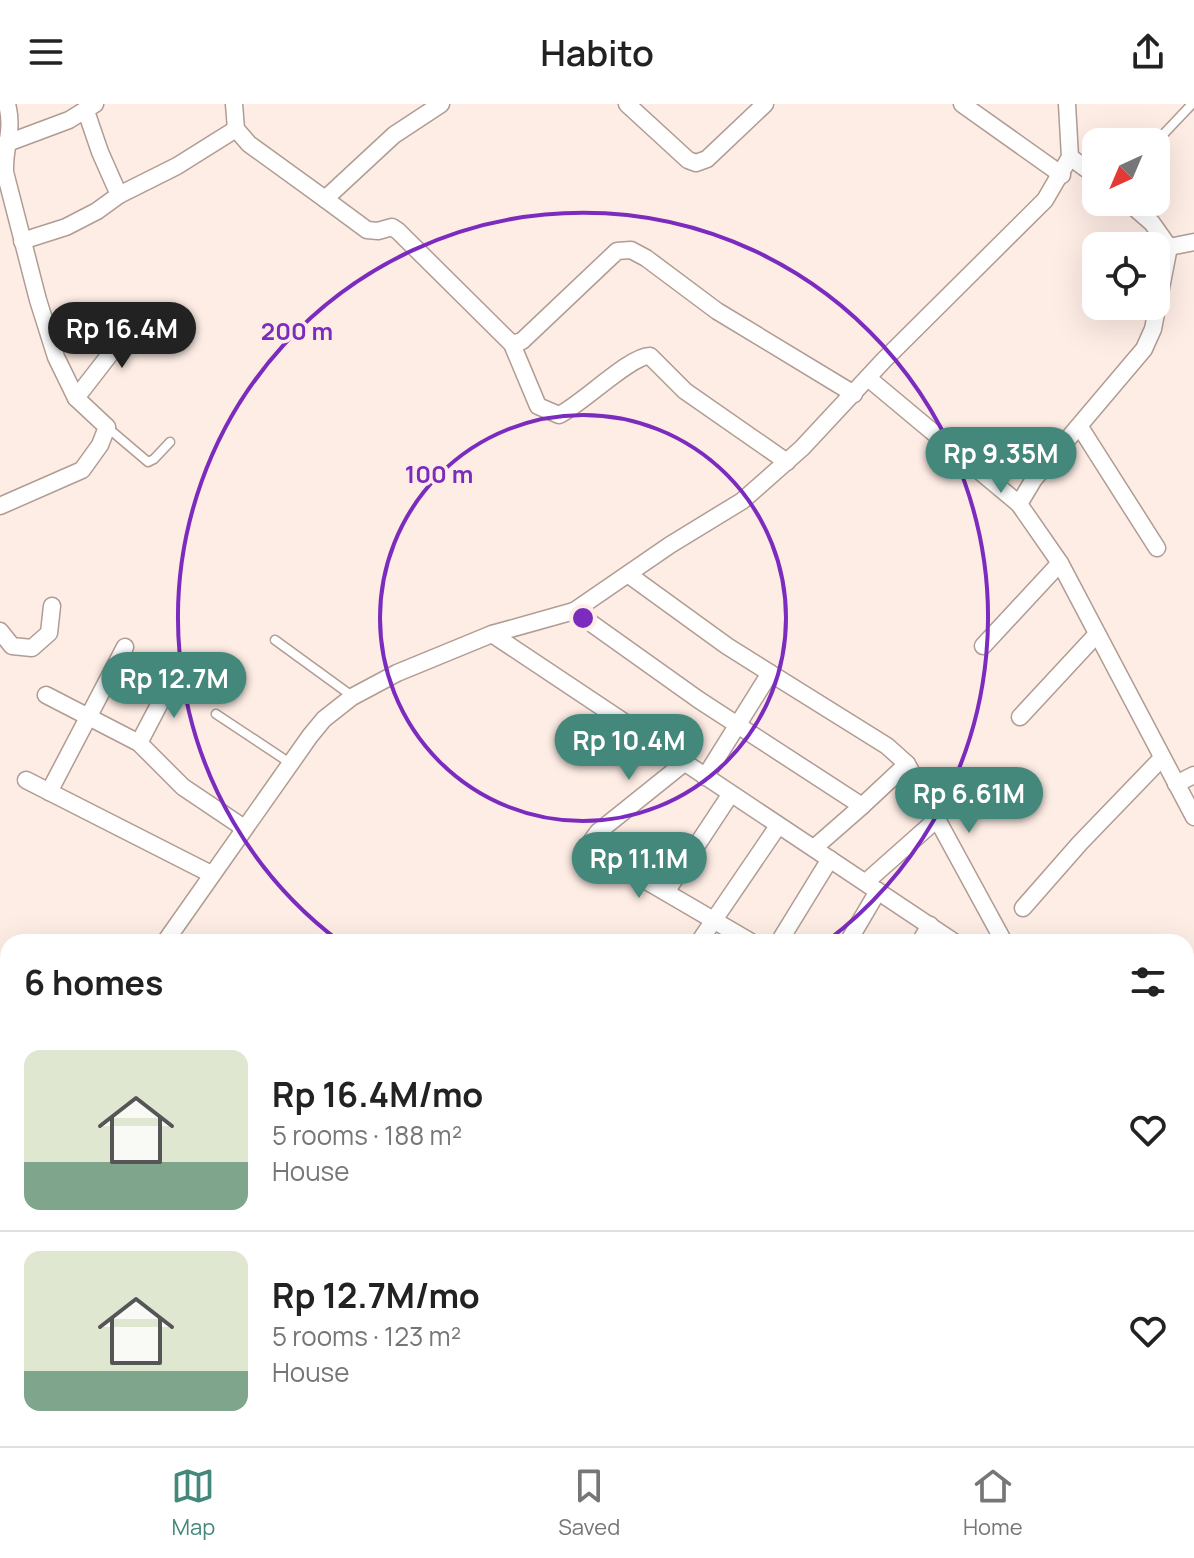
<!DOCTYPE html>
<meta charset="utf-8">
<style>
body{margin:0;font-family:Manrope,sans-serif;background:#f2f2f2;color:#222;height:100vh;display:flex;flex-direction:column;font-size:30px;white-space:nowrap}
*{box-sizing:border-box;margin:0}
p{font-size:26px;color:#767676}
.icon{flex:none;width:44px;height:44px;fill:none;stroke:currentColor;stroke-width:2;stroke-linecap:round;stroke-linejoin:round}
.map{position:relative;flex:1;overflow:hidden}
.panel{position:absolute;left:0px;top:830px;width:1194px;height:512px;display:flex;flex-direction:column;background:#fff;border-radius:24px 24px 0 0;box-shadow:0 8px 32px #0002}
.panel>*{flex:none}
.needle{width:52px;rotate:224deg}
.controls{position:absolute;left:1082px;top:24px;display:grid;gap:16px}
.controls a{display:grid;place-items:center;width:88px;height:88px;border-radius:16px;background:#fff;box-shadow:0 8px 32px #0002;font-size:40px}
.price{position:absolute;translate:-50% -68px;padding:0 18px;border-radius:28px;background:#44877b;color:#fff;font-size:26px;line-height:52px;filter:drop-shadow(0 2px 4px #0008)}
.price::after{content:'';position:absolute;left:50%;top:48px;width:24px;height:18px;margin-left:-12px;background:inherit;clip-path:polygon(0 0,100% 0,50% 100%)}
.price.selected{background:#222;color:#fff}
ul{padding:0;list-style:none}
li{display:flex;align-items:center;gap:24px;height:200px;padding:0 24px}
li+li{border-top:2px solid #e0e0e0}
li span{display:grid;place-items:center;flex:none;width:224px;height:160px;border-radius:16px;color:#555}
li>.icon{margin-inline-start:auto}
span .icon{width:96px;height:96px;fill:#fffc;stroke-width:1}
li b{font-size:34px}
h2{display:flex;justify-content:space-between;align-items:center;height:96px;padding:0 24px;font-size:34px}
header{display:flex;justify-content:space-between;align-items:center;height:104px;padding:0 24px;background:#fff;font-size:36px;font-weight:600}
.menu{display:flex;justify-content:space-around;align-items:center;height:112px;border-top:2px solid #e0e0e0;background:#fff;font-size:22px;color:#767676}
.menu a{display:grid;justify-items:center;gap:4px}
.menu .selected{color:#44877b}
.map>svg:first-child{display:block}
</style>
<header><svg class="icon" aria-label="menu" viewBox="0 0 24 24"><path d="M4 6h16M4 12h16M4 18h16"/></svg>Habito<svg class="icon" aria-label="share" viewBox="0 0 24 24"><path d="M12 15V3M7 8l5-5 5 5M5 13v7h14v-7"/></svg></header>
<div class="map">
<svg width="1194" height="1342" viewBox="0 0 1194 1342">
<rect width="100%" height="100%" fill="#feede5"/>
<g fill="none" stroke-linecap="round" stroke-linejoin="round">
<g stroke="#b09c93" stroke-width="11">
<g id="service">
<polyline points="1156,38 1192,0"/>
<polyline points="108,324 148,358 154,355 170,338"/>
<polyline points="275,536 352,592"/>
<polyline points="216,610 290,659"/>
</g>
</g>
<g stroke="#b09c93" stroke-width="19">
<g id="minor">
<polyline points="234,0 236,25 249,40 325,95 394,31 441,0"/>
<polyline points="627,0 688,56 696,59 707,55 765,0"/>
<polyline points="962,0 1062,71"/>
<polyline points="86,7 100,48 119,91"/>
<polyline points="2,41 69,16 95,0"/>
<polyline points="1070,53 1096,72"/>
<path d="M325,95L367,126L378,127L392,123L398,127L512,240L538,302L559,311C582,300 631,251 650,252L685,287L787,358"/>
<polyline points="1128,98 1152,119 1169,143 1153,225 1144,245 1034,375 1019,400 1060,459 1194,713"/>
<polyline points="22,137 66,123 97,107 119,91 177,62 236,25"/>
<polyline points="1169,143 1194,138"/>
<polyline points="512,240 522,237 617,147 631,146 646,154 717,207 854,290"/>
<polyline points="868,274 1019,400"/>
<polyline points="76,294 138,214"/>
<polyline points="1080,323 1157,444"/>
<path d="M0,402L82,366L100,341L107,323L76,294L56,253L38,196L5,68C4,42 14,27 7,0"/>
<polyline points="629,471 727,542 770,569 705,673"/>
<polyline points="574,507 699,596 862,702 814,744"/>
<polyline points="0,527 12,542 32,544 49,529 52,502"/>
<polyline points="492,530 954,838"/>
<polyline points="983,542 1060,459"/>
<polyline points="770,569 887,642 907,660 1004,838"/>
<polyline points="46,591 139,639 183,683 244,724"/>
<polyline points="1020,613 1097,530"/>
<polyline points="139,639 173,574"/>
<polyline points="684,659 598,728 590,739 602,751 751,838"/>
<polyline points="26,676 211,770"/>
<polyline points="1176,680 1194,671"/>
<polyline points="49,688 125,543"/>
<polyline points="862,702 907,660"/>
<polyline points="866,778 937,715"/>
<polyline points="666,788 730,691"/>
<polyline points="1023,804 1080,739 1162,654"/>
<polyline points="165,838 310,632 324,615 352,593 397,569 492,530 574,507 670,441 742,397 802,344 884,256 1045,96 1070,53 1067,0"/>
<polyline points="699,838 778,722"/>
<polyline points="779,838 830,755"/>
<polyline points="848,838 878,787"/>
<polyline points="920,838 930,821"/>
<polyline points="1186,979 1194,972"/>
<polyline points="0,1064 8,1055"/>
<polyline points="1186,1093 1194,1117"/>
<polyline points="1186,1280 1194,1274"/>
<polyline points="396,1334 407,1342"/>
<polyline points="300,1342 306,1334"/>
<polyline points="1099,1342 1110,1334"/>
</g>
</g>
<use href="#service" stroke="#fff" stroke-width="8"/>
<use href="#minor" stroke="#fff" stroke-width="16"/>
</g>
<g fill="none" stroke="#7b2cbf" stroke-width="4">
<circle cx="583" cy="514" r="203"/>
<path d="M339 837A405 405 0 1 1 827 837"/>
</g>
<circle cx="583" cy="514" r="12" fill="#7b2cbf" stroke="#feede5" stroke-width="4"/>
<g font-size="24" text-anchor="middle" font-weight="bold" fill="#7b2cbf" stroke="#feede5" stroke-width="7" stroke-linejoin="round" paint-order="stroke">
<text x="297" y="236">200 m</text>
<text x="439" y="379">100 m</text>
</g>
</svg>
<div class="controls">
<a><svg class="needle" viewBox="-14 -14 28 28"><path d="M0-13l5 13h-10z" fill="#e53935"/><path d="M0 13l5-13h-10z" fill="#767676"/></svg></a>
<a><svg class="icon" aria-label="locate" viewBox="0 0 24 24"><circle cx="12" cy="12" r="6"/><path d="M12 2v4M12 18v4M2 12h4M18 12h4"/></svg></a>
</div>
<b class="price selected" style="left:122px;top:266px">Rp 16.4M</b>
<b class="price" style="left:1001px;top:391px">Rp 9.35M</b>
<b class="price" style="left:174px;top:616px">Rp 12.7M</b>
<b class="price" style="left:629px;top:678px">Rp 10.4M</b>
<b class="price" style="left:969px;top:731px">Rp 6.61M</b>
<b class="price" style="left:639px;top:796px">Rp 11.1M</b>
<section class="panel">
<h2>6 homes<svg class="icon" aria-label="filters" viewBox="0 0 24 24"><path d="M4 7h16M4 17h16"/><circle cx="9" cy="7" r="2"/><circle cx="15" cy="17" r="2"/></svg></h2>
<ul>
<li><span style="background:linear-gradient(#dfe7d0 70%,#7fa58c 0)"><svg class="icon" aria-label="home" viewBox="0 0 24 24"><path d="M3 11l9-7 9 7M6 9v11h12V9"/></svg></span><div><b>Rp 16.4M/mo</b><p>5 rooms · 188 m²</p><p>House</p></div><svg class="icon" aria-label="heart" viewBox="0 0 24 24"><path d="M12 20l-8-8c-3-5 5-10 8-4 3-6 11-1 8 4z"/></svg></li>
<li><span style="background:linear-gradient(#dfe7d0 75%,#7fa58c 0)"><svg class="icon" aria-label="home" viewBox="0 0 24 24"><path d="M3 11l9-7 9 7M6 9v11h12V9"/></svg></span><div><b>Rp 12.7M/mo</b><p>5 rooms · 123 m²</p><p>House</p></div><svg class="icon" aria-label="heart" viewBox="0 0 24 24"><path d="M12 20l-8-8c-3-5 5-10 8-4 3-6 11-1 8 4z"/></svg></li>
</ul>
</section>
</div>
<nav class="menu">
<a class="selected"><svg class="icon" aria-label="map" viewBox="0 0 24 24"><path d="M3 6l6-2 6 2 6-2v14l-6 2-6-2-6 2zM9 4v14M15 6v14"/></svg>Map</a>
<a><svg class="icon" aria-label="saved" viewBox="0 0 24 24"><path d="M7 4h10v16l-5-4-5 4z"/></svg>Saved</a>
<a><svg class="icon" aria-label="home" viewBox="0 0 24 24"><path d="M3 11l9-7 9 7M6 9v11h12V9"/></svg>Home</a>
</nav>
